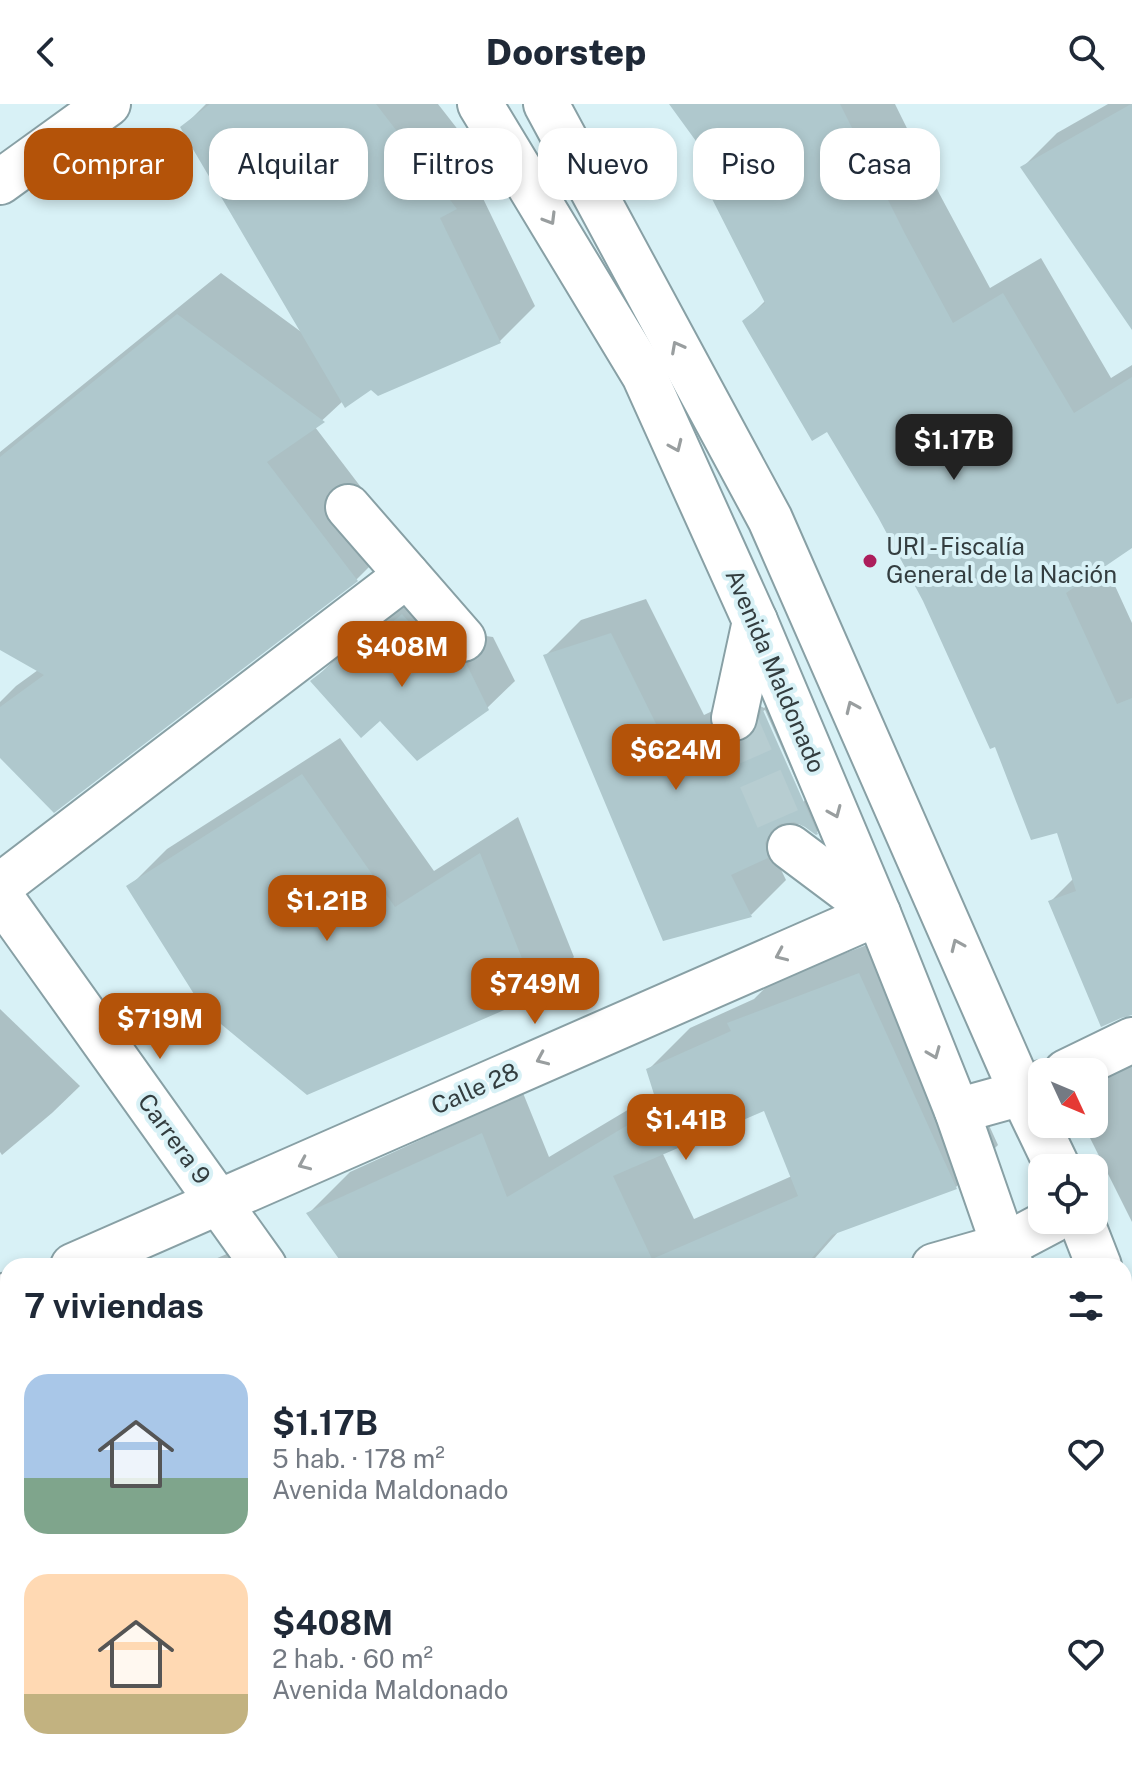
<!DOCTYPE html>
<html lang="es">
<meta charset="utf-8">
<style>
body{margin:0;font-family:"Public Sans",sans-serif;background:#f2f2f3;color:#1f2937;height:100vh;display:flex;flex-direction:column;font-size:30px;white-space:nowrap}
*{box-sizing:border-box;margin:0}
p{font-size:26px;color:#747a83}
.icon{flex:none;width:44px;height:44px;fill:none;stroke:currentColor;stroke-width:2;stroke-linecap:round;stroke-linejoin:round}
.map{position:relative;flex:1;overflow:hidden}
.drawer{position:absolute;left:0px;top:1154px;width:1132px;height:512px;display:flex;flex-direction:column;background:#fff;border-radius:24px 24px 0 0;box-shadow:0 4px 12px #0003}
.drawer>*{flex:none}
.hud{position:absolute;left:24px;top:24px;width:1084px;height:72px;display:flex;gap:16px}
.needle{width:52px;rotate:134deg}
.controls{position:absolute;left:1028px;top:954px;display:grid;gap:16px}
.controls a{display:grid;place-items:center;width:80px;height:80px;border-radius:16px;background:#fff;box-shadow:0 4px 12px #0003;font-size:40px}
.price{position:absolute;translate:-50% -68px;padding:0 18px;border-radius:16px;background:#b45309;color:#fff;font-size:26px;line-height:52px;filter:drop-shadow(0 2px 4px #0008)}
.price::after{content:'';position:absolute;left:50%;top:48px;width:24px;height:18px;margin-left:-12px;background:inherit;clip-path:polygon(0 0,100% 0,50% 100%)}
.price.active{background:#222;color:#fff}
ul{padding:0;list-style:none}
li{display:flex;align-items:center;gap:24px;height:200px;padding:0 24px}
li span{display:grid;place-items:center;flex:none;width:224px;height:160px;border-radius:24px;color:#555}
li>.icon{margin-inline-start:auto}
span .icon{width:96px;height:96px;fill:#fffc;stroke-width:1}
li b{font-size:34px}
h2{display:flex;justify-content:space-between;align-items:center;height:96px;padding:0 24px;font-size:34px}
.chip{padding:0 28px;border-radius:24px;background:#fff;box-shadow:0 4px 12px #0003;font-size:28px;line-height:72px}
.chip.active{background:#b45309;color:#fff}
header{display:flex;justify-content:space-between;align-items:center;height:104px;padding:0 24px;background:#fff;font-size:36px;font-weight:800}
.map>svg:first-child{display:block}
</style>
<header><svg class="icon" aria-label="back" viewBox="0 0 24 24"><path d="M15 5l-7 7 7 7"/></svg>Doorstep<svg class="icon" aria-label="search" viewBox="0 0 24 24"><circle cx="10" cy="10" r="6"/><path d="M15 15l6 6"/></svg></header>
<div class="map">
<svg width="1132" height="1666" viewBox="0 0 1132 1666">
<rect width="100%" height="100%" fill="#d8f1f6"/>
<g fill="#0003" fill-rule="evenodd">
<polygon points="206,0 438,0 491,68 477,82 535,202 500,237 371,283 343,297 315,323 399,433 356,476 0,651 0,598 16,582 38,566 0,544 0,348 221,169 304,230 182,24"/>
<polygon points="672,0 895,0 940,91 990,184 1041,154 1111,274 1132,261 1132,441 1105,460 1132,519 1132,909 1050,798 1074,774 1058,727 996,640 925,496 879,412 828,326 745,217 766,196 719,66"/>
<polygon points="1108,0 1132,0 1132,223 1023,63 1057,29"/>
<polygon points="416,491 478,537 486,532 493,533 515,577 487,604 380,614 313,577 340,550"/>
<path d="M646,495L704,611L748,590L753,598L764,604L798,571L852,693L816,729L800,719L772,747L786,776L751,811L545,552L581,516ZM765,606L805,696L802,699L761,608Z"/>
<polygon points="340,634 434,767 518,713 574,853 536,891 129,783 167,745"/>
<path d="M901,828L998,1041L956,1083L839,1127L808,1162H354L309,1109L350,1068L523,989L549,1053L656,989L648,966L690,924L754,895L772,877ZM765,1004L792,1072L694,1115L662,1048Z"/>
<polygon points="0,905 80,982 52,1009 2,1051 0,1048"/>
<polygon points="1132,946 1132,1118 1083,1020 1094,1020 1094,968"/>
<polygon points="252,1139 261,1162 199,1162"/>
<polygon points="8,1230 8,1619 0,1612 0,1235"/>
<polygon points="1124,1525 1132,1525 1132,1666 853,1666 853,1658 1124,1658"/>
<polygon points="54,1658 276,1658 268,1666 64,1666"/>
</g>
<g fill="#afc8cd" fill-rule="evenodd">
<polygon points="210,0 376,0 457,105 440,114 501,239 378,292 371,286 345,304 180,23"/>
<polygon points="669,0 840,0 904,128 953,219 1003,189 1074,309 1132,273 1132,444 1066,489 1117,600 1132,594 1132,911 1121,914 1101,923 1048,797 1076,787 1057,729 1031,736 995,643 990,645 923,497 878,413 827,328 812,337 742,217 765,199 708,87 717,66"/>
<polygon points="1131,0 1132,0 1132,226 1020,63"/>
<polygon points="177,210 325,318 267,358 358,477 54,709 0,654 0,603 44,571 0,546 0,353"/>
<polygon points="402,510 450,563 457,559 466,559 489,606 417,657 380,617 361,634 310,577 388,517 390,520"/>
<polygon points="611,529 668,644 712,624 718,633 728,638 742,637 753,630 758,619 762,604 818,730 816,731 805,723 794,718 780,720 771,727 765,739 768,754 731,771 752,813 663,837 543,551"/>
<polygon points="302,670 395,803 480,749 537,892 307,991 204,906 126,782"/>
<path d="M859,869L957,1085L832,1131L805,1162H344L306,1109L482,1029L507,1093L658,1003L646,965L731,927L727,919ZM764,1007L798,1092L652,1155L613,1072Z"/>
</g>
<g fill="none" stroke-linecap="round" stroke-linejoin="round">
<polyline stroke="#b7cdd1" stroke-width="44" stroke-dasharray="44 22" stroke-linecap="butt" points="734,614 790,743"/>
<g stroke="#88a0a5" stroke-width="48">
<g id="minor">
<polyline points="0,78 108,0"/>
<polyline points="348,403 463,535"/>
<polyline points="734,614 755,517"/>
<polyline points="0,782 407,471"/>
<polyline points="0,792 264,1162"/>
<polyline points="1066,968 1132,936"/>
<polyline points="957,1007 1022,989 1042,979"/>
<polyline points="73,1162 878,809 790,743"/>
<polyline points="934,1162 1004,1142 1053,1116"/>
<polyline points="0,1195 8,1191"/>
<polyline points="617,1658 623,1666"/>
<polyline points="471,1666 479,1658"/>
<polyline points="748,1666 748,1658"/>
</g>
</g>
<g stroke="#88a0a5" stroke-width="48">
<g id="major">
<polyline points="480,0 644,271 755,517 878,809 957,1007 1011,1162"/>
<polyline points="546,0 770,415 1022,989 1058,1064"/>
<polyline points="1081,1116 1099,1162"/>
<polyline points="1124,1224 1132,1245"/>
<polyline points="1124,1452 1132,1472"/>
</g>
</g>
<use href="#minor" stroke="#fff" stroke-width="44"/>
<use href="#major" stroke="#fff" stroke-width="44"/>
</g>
<defs><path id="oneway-chevron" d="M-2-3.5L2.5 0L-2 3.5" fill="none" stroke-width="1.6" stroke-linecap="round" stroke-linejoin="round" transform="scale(2)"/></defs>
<g stroke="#999e9f">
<use href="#oneway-chevron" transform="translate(550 115) rotate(59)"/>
<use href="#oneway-chevron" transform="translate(677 243) rotate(-118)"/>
<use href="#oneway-chevron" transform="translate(676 342) rotate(66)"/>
<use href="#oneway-chevron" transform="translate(852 603) rotate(-114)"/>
<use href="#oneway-chevron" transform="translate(835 708) rotate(67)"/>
<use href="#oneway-chevron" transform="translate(957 841) rotate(-114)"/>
<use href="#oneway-chevron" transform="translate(781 851) rotate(156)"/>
<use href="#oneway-chevron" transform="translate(934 949) rotate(68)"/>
<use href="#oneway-chevron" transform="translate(542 955) rotate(156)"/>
<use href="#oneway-chevron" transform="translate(304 1060) rotate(156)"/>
</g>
<circle fill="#ac1e5b" stroke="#d8f1f6" stroke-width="3" cx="870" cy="457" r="8"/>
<g text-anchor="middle" stroke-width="8" stroke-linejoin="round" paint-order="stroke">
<g font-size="24" fill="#333d3f" stroke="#d8f1f6" text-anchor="start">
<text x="886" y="451">URI - Fiscalía<tspan x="886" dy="28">General de la Nación</tspan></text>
</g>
<g font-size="24" fill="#333d3f" stroke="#d8f1f6">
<text transform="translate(775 567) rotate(67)" y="8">Avenida Maldonado</text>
<text transform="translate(475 985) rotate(-24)" y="8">Calle 28</text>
<text transform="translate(174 1035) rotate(54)" y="8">Carrera 9</text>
</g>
</g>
</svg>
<div class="controls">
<a><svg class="needle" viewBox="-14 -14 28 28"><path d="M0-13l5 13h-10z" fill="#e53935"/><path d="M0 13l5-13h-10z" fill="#747a83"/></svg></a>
<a><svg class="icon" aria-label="locate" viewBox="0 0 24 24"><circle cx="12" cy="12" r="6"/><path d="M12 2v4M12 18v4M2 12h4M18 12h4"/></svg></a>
</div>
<b class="price active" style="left:954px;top:378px">$1.17B</b>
<b class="price" style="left:402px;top:585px">$408M</b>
<b class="price" style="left:676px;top:688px">$624M</b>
<b class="price" style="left:327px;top:839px">$1.21B</b>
<b class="price" style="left:535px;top:922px">$749M</b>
<b class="price" style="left:160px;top:957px">$719M</b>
<b class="price" style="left:686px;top:1058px">$1.41B</b>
<div class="hud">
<a class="chip active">Comprar</a>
<a class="chip">Alquilar</a>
<a class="chip">Filtros</a>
<a class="chip">Nuevo</a>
<a class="chip">Piso</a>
<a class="chip">Casa</a>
</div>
<section class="drawer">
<h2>7 viviendas<svg class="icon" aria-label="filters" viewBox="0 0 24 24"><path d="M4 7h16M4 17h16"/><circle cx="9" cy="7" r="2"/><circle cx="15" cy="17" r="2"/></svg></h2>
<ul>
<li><span style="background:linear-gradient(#a9c7e8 65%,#7fa58c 0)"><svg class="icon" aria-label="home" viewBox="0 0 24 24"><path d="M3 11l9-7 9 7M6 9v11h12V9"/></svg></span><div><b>$1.17B</b><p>5 hab. · 178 m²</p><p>Avenida Maldonado</p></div><svg class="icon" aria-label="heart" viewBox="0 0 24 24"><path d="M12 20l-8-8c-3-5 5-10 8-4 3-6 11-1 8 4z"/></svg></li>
<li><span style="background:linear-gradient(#ffd9b3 75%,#c2b280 0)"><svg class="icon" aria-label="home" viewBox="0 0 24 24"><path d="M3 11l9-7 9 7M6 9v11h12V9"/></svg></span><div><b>$408M</b><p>2 hab. · 60 m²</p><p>Avenida Maldonado</p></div><svg class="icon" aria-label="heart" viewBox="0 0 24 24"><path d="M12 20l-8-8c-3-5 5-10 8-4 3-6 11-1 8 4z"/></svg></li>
</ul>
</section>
</div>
